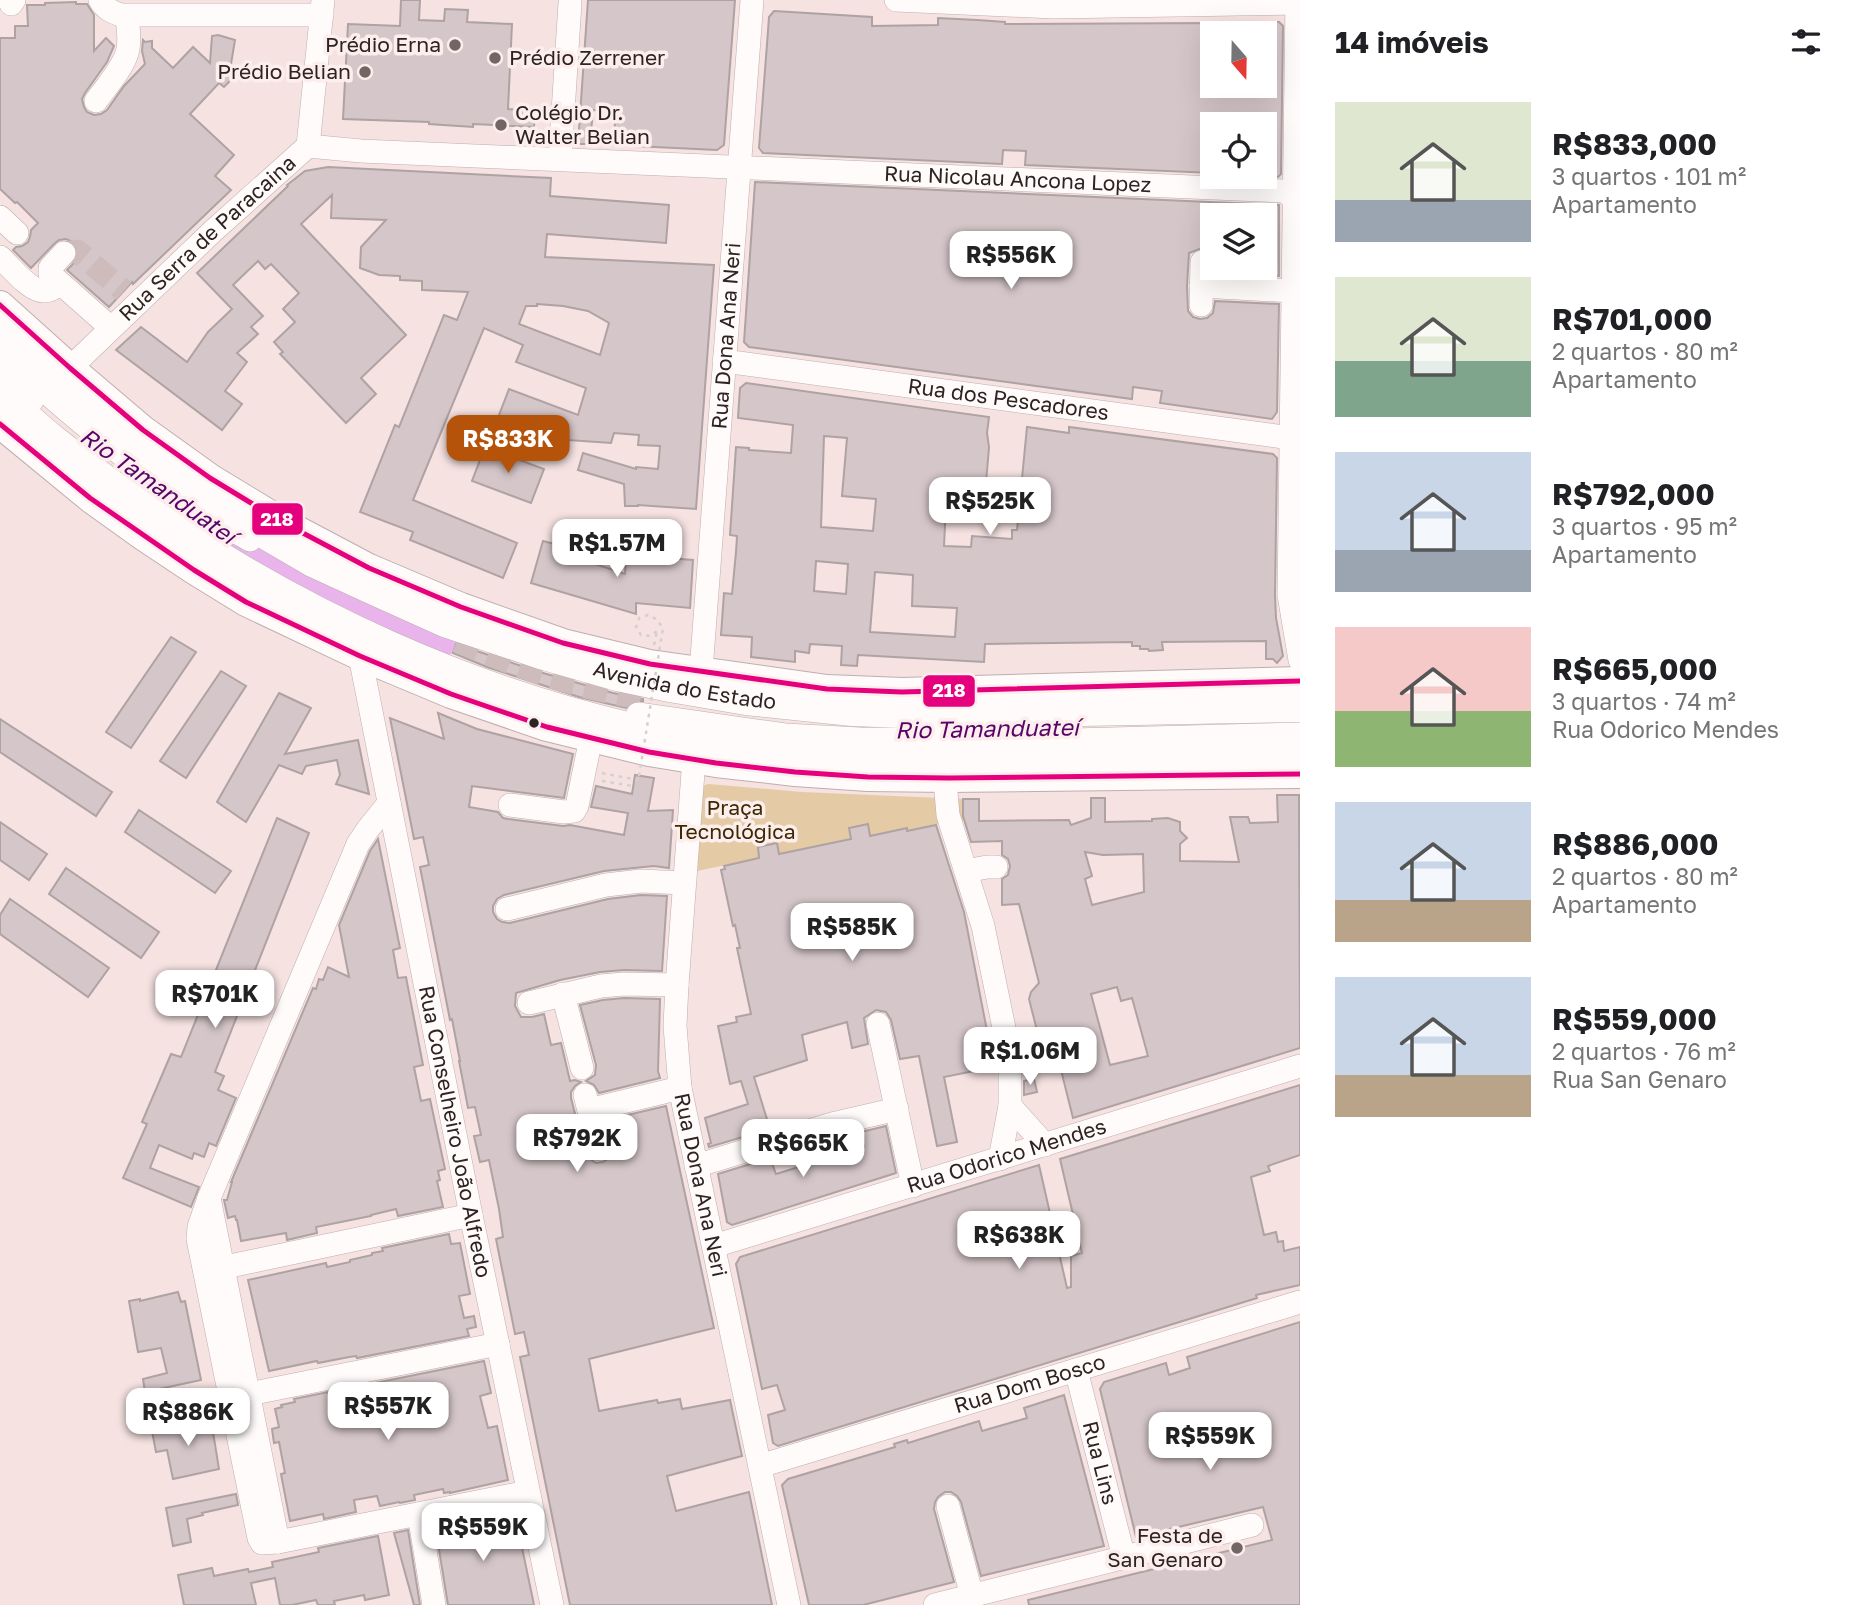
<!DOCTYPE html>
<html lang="pt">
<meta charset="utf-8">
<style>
body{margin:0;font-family:"Golos Text",sans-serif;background:#f6f6f6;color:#202124;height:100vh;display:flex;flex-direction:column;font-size:26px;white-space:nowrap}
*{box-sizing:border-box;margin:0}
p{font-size:23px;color:#757577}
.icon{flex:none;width:38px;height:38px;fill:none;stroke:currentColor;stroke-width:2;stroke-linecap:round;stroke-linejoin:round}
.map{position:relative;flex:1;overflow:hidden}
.panel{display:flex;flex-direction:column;background:#fff;width:560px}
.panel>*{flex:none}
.needle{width:46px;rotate:160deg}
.fabs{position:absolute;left:1200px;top:21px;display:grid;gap:14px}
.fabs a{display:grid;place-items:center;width:77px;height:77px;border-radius:0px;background:#fff;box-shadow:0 7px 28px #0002;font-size:35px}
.price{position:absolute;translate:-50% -60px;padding:0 16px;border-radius:14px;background:#fff;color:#222;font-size:23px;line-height:46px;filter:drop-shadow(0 2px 4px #0008)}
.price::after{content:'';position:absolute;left:50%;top:42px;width:21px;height:16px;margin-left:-10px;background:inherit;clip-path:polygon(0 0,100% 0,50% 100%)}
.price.selected{background:#b45309;color:#fff}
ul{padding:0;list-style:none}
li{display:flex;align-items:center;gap:21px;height:175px;padding:0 35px}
li span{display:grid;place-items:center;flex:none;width:196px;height:140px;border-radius:0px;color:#555}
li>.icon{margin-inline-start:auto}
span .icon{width:84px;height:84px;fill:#fffc;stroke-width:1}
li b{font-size:30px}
h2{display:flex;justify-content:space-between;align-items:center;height:84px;padding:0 35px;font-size:30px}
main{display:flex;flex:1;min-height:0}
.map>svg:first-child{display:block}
</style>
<main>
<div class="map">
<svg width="1300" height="1605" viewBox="0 0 1300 1605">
<rect width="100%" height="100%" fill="#f5e2e1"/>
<polygon fill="#e5caa6" points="708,784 802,792 963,799 963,821 945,823 907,831 906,828 870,836 868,825 851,839 779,854 777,843 758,847 760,858 697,871 703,786"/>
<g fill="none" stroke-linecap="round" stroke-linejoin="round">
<polyline stroke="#e8b4eb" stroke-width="26" points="220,532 300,579 381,620 444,643"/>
</g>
<g fill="#d5c6c9" stroke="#afa2a3" stroke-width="2" fill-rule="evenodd">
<polygon points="401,0 420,0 419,20 444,21 445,9 468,10 467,22 512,24 508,109 535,111 534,127 473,124 473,127 429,124 429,122 343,119 348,24 400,26"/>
<polygon points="588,0 735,0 724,145 717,150 613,145 616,112 593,110 590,144 578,144"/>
<polygon points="76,2 76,4 87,4 94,15 94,51 106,38 114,46 107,62 85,93 82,99 84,107 87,112 94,115 101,114 107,110 124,86 145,64 142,51 143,40 145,42 152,41 152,48 173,68 193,47 210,63 212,36 218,35 235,40 230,70 235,76 224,87 219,83 190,114 234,155 215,176 231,190 133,284 132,282 109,307 67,270 74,263 78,255 77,248 73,242 66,239 59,240 54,244 31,268 13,250 16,247 22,246 28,242 30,237 31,230 38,223 17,202 15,203 0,189 0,38 15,38 15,26 28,26 27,5 45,5 45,3"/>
<polygon points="774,11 872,17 872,26 938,25 938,18 977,20 1005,22 1005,24 1213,23 1213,86 1265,88 1265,22 1279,22 1283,26 1281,174 1278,177 1265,176 1265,124 1213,124 1213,173 1025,165 1026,151 1003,150 1002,164 763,153 759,148 768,31 769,17"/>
<path d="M328,167L551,178L550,196L669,205L666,243L547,234L545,257L714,265L696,509L638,505V506H625L624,484L578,470L583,453L636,469V467L658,469L660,446L638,445L639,435L614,433L611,443L554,439L553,444L496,423L509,389L578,415L586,388L516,362L523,345L484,328L413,500L517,543L503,578L410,540L413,532L360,512L395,425L399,427L444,315L457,320L468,292L422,290V281L400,280V276L379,275L360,268L361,247L386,220L331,218L332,195L301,224L406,335L361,378L376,394L346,423L280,354L283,352L274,342L295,322L283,309L299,293L271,264L265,269L258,261L233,285L263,316L251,327L258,334L237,353L247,362L225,391L242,404L222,430L116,350L141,327L187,362L208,332L232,309L197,273L288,186L287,185L305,171ZM537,304L563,306L588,311L609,323L600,355L519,324L526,306H537Z"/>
<polygon points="755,182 1279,205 1279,276 1216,273 1216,268 1265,268 1265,215 1213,215 1213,254 1209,250 1202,248 1189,253 1187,286 1188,311 1193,317 1200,319 1207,318 1213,313 1215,301 1279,304 1277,412 1272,419 1160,403 1162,391 1133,387 1132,399 749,347 744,342"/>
<path d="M746,383L989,417L987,433L989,447L984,507L946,504L944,546L971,547L972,536L1012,539V530H1017L1027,427L1069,433V427L1273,454L1277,458L1275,595L1276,618L1283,656L1277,663L1273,659H1266V641L1162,642L1163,650L1149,651L1148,649H1140V646H1132V642L985,644L984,662L858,655L857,666L841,665L842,646L810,644L809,653L795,651V662L751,657L752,637L721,635L724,593L732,594L736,552L737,536L730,535L736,447L749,448V450L791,453L793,425L738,418L740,388ZM824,436L847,438L842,496L876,499L873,531L821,527ZM816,561L848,564L846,594L814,591ZM875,572L913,575L912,606L957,608L955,637L870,632Z"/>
<polygon points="485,447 544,469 531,503 472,481"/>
<polygon points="543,541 570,548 568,555 625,574 627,542 641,543 640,556 693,560 690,608 636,603 636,614 531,583"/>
<polygon points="171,637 196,652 131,748 106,732"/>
<polygon points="456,644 536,671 613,693 643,699 643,701 632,701 626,708 579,697 487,667 453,653"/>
<polygon points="221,671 246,686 186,778 160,761"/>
<polygon points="279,693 311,708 285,754 358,740 369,794 336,784 340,775 337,760 306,766 302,774 279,765 246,822 217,802"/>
<polygon points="438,713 477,729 573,754 564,798 472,786 469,807 498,812 503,818 508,819 563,826 570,825 624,835 628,813 591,807 596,786 632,794 635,775 654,778 648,811 673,810 669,868 654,866 604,871 504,895 497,899 493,906 493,912 497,919 502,922 510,923 608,899 641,895 667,896 662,971 624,970 600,972 560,980 516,993 515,1006 521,1017 532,1017 544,1014 551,1045 561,1043 570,1081 575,1080 581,1082 575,1086 571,1092 571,1098 585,1153 590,1159 596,1163 603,1162 609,1158 612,1153 613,1145 606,1120 666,1106 714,1328 589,1359 599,1411 657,1400 658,1403 680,1399 682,1409 730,1400 742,1456 667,1476 676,1511 749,1492 772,1605 570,1605 520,1357 529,1355 524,1332 515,1334 496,1239 503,1237 499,1209 489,1160 480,1162 474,1136 481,1135 475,1107 468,1108 459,1061 460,1061 452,1019 450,1020 420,867 429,865 423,837 414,839 390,718 444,739"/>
<polygon points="0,719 112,792 96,816 0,752"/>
<path d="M1277,795H1299L1300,1048L1073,1118L1060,1066L1049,1064L1044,1058L1029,999L1031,992L1039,983L1019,904L1002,905V879L1008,875L1010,866L1008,859L1002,855V841L971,842L963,816V799H979V821L1069,820L1071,825L1091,818V798H1105V822L1152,821V819L1168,818L1180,822V831L1187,838L1180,844V861L1239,862L1230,817H1248L1250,823L1278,822ZM1085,852L1103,855L1143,854L1144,892L1092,905L1085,879L1092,876ZM1117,987L1121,1001L1132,998L1148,1056L1110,1065L1091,994Z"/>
<polygon points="139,810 231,871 215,893 125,832"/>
<polygon points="277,818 309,833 215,1072 224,1076 218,1090 236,1098 216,1146 209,1143 204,1157 194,1153 192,1159 159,1145 150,1168 199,1187 191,1207 123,1178 147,1124 142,1122 171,1054 181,1057"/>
<polygon points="0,822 47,854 29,880 0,860"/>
<polygon points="868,824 870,836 907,828 907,831 936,825 964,912 994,1067 944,1077 957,1142 937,1146 919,1056 900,1059 891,1020 886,1012 876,1010 864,1018 868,1044 852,1048 847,1022 802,1035 807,1060 754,1077 770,1129 709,1147 708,1144 711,1143 705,1118 748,1104 741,1081 730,1084 718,1026 737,1022 736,1017 751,1014 737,948 740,948 735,925 733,926 721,870 725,869 724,866 759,858 758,847 777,843 779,854 851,839 849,828"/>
<polygon points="378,839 400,948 393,950 398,978 406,977 423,1065 414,1067 421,1101 430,1099 445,1169 438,1171 440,1180 437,1181 443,1207 398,1216 396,1209 371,1215 371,1216 316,1227 317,1233 287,1240 286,1233 241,1241 237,1220 236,1220 235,1216 228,1218 224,1200 227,1200 232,1182 231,1182 313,988 316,989 319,979 323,980 328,967 349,977 339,925 370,851"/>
<polygon points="66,868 159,932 141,958 49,894"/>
<polygon points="10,899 109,968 88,997 0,934 0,915"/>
<polygon points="624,998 660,999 658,1071 660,1078 599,1093 594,1085 586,1081 595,1075 596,1065 580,1005 603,1000"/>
<polygon points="1034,1079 1037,1092 1024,1095 1024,1081"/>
<polygon points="1300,1085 1300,1155 1268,1166 1270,1171 1251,1177 1264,1235 1276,1232 1278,1242 1283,1241 1284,1251 1300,1247 1300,1285 1256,1295 1257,1298 778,1446 773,1443 768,1415 785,1410 777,1385 762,1389 736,1264 740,1257 1039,1165 1067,1288 1071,1287 1071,1256 1082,1253 1060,1159"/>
<polygon points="886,1126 896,1173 732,1225 727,1222 718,1174 770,1158 776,1174 864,1147 861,1132"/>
<polygon points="449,1234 451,1244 460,1243 470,1294 459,1296 464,1318 474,1316 476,1327 467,1329 469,1336 357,1358 356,1356 349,1357 318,1363 317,1361 269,1371 248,1280 326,1263 327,1267 350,1262 350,1260 372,1255 372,1253 383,1251 382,1248"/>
<polygon points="178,1292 181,1302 185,1301 201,1380 145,1392 143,1379 167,1373 161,1348 138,1352 129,1301 140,1299 140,1301"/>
<polygon points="1300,1322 1300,1605 1029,1605 1028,1600 1272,1540 1263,1507 1136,1537 1100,1389 1104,1382 1166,1363 1169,1375 1190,1368 1187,1357"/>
<polygon points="484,1361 491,1393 480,1396 488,1428 497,1426 508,1480 450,1493 450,1492 444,1493 443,1489 414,1495 415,1500 400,1503 399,1502 380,1506 377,1496 354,1500 356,1512 324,1519 323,1514 290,1521 281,1474 285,1473 279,1442 274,1443 272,1429 279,1427 275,1409 282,1407 281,1405 295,1402 294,1399 353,1387 354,1393 376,1389 375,1383"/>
<polygon points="1064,1395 1104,1546 981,1576 961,1502 957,1496 951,1492 945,1492 938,1497 935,1502 934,1509 954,1582 863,1605 809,1605 782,1485 788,1479 895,1447 894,1444 907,1440 908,1443 979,1421 982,1431 1027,1418 1024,1408"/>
<polygon points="208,1419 211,1433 213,1432 219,1469 173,1479 167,1450 156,1452 152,1431"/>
<polygon points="236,1494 238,1505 202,1513 203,1515 187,1519 191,1542 173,1546 166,1508"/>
<polygon points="503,1511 509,1540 520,1538 534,1605 448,1605 435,1525"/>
<polygon points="408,1530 420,1605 414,1605 394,1533"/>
<polygon points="378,1536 389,1595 365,1600 364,1595 334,1601 335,1605 318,1605 316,1600 292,1605 280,1605 275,1578 251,1583 256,1605 184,1605 178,1575 212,1568 214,1576 248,1569 249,1572 273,1567 272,1562 319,1552 318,1548"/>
</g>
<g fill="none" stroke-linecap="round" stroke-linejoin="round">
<g stroke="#cdbcbb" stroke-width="23" stroke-dasharray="23 11" stroke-linecap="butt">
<polyline points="64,253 77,251 124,291"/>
<path d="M457,641C487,654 517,666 548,676C579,686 611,693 643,699"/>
</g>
<g stroke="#beafae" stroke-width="24">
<g id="minor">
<path d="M100,0C105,9 112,12 121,15H322"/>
<polyline points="896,0 1053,7 1300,3"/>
<polyline points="1297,0 1289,595 1300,660"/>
<polyline points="11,4 14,0"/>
<path d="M96,101C106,87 125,66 128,49C130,38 128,26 127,16"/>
<polyline points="308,146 323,0"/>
<polyline points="560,159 570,3"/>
<polyline points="0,217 17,233"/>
<polyline points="64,253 50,268 50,274 111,328"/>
<path d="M0,257C10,266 31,293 45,291C50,291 56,287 60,284"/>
<polyline points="1201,286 1293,291"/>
<polyline points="1201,305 1202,262"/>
<path d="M0,351C77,422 158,489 250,540"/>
<path id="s1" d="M724,361L1291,438"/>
<path id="s2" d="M70,368L213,231L308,146L361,151L1284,191L1300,203"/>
<polyline points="0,373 32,401"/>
<path id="s3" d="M360,656L471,1215L552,1605"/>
<path id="s4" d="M701,671L752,0"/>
<polyline points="638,714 785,735 860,739 1073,740 1300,734"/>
<path id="s5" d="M694,759L677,985L675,1026L680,1088L789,1605"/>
<polyline points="949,778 946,792 948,815 983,926 1010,1057 1010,1106 1000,1159"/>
<polyline points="389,803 368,829 358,844 209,1198 199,1227 198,1239 259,1538 262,1543 278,1542 528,1492"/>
<polyline points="510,805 564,812 574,811 577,806 591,738"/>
<polyline points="966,871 987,867 996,867"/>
<polyline points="507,909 606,885 641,881 684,883"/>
<polyline points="563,994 582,1068"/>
<polyline points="529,1003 601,986 624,984 677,985"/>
<polyline points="878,1024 913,1186"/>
<polyline points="585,1095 599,1149"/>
<polyline points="1010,1106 1045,1145"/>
<polyline points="589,1110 680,1088"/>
<polyline points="696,1166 832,1124 897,1109"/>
<polyline points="209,1198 278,1542"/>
<path id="s6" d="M714,1246L1300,1066"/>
<polyline points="211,1270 471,1215"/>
<path id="s7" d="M1076,1370L1124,1558"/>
<polyline points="234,1397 498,1344"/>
<path id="s8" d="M760,1466L1300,1302"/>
<polyline points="948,1506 972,1596"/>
<polyline points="419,1514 434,1605"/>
<polyline points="935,1605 1252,1525"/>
</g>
</g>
<g stroke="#beafae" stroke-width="30">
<g id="major">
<polyline points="0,305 70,368 143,430 210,478 284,523 369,568 461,607 563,643 650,664 827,689 902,692 1300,681"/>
<polyline points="0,424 90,498 143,536 194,570 246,602 360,656 451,694 547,727 649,752 716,763 795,772 868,777 949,778 1300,774"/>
</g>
</g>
<g stroke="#beafae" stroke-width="33">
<g id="highway">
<path id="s9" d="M0,330L124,437L248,523L313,561L374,589L445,621L541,653L618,675L670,686L746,699L852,710L926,713L1300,706"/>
<path d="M0,394C17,410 34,426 53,441C258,605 505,722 768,753C787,755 806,755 824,756C866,759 908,761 950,761C992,761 1034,757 1076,756C1151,754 1225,754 1300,753"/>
</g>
</g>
<g stroke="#d5cfcf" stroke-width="2.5" stroke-dasharray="3.5 5" stroke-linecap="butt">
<polyline points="654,645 657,631"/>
<polyline points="602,773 638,780"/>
<polyline points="602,781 633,786"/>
</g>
<use href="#minor" stroke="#fefbfa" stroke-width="23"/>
<use href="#major" stroke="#fefbfa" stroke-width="28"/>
<use href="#highway" stroke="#fefbfa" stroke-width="32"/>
<polyline stroke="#d5cfcf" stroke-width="2.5" stroke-dasharray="3.5 5" stroke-linecap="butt" points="639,776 663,628 656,619 648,615 639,618 636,627 641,635 650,636 657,631"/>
<g stroke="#fceeed" stroke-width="10">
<g id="bus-1">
<polyline points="0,305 70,368 143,430 210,478 284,523 369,568 461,607 563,643 650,664 827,689 902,692 1300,681"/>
<polyline points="0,424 90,498 194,570 246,602 360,656 451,694 547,727 649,752 716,763 795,772 868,777 949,778 1300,774"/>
</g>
</g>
<use href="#bus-1" stroke="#e5007d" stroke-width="5"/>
</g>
<g fill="#746565" stroke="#fceeed" stroke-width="2.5">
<circle cx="455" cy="45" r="7"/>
<circle cx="495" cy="58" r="7"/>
<circle cx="365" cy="72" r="7"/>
<circle cx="501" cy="125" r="7"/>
<circle cx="1237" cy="1548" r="7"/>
</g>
<circle fill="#2e2222" stroke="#fceeed" stroke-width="2.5" cx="534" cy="723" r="6"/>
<g text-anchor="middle" stroke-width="7" stroke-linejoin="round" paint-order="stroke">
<g font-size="21" fill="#2e2222" stroke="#fceeed" text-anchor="end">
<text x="441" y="52">Prédio Erna</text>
<text x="509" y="65" text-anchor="start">Prédio Zerrener</text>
<text x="351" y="79">Prédio Belian</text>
<text x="515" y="120" text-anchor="start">Colégio Dr.<tspan x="515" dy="24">Walter Belian</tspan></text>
<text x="1223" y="1543">Festa de<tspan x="1223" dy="24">San Genaro</tspan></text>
</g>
<g font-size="21" fill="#2e2222" stroke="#fceeed">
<text dy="7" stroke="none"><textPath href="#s2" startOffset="1036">Rua Nicolau Ancona Lopez</textPath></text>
<text dy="7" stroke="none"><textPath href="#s2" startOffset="189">Rua Serra de Paracaina</textPath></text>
<text dy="7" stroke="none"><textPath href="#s4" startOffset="336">Rua Dona Ana Neri</textPath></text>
<text dy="7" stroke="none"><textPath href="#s1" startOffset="287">Rua dos Pescadores</textPath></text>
<text dy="7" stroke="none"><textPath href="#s9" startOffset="784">Avenida do Estado</textPath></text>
<text dy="7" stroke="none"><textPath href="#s3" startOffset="485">Rua Conselheiro João Alfredo</textPath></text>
<text dy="7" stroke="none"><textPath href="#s6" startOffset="306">Rua Odorico Mendes</textPath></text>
<text dy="7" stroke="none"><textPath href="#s5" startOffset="429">Rua Dona Ana Neri</textPath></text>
<text dy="7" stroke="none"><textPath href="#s8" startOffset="282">Rua Dom Bosco</textPath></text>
<text dy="7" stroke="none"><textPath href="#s7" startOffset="96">Rua Lins</textPath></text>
</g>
<g font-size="21" fill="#3c2900" stroke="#fceeed">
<text x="735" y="815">Praça<tspan x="735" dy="24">Tecnológica</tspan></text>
</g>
<g font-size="23" font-style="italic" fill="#590367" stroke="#fceeed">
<text transform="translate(158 486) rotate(35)" y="8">Rio Tamanduateí</text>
<text transform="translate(987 729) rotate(-1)" y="8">Rio Tamanduateí</text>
</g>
</g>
<g stroke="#fceeed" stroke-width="2.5">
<rect x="251" y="502" width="53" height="34" rx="7" fill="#e5007d"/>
<rect x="922" y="674" width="54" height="34" rx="7" fill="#e5007d"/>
</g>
<g font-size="19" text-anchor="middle" font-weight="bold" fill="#fff">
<text x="277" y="526">218</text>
<text x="949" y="697">218</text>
</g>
</svg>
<div class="fabs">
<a><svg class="needle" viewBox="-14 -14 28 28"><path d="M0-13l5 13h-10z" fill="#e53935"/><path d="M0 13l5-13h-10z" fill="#757577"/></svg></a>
<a><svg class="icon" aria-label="locate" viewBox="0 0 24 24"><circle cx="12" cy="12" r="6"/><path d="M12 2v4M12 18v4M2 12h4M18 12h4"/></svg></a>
<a><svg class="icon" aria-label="layers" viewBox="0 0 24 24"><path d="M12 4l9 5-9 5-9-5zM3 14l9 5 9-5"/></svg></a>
</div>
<b class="price" style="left:1011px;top:291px">R$556K</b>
<b class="price selected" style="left:508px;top:475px">R$833K</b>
<b class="price" style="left:990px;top:537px">R$525K</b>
<b class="price" style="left:617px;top:579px">R$1.57M</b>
<b class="price" style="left:852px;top:963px">R$585K</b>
<b class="price" style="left:215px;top:1030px">R$701K</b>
<b class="price" style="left:1030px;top:1087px">R$1.06M</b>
<b class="price" style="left:577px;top:1174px">R$792K</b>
<b class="price" style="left:803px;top:1179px">R$665K</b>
<b class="price" style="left:1019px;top:1271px">R$638K</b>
<b class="price" style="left:388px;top:1442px">R$557K</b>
<b class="price" style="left:188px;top:1448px">R$886K</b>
<b class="price" style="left:1210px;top:1472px">R$559K</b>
<b class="price" style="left:483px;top:1563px">R$559K</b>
</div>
<section class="panel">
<h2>14 imóveis<svg class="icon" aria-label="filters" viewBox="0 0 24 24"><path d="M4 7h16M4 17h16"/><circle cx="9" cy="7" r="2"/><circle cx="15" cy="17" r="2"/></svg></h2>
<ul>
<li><span style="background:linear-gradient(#dfe7d0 70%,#9aa5b1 0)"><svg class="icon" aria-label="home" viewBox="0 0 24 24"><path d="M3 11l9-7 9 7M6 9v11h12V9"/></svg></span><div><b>R$833,000</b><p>3 quartos · 101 m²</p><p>Apartamento</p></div></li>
<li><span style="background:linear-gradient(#dfe7d0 60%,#7fa58c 0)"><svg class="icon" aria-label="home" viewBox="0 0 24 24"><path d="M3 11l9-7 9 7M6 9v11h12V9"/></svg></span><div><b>R$701,000</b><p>2 quartos · 80 m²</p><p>Apartamento</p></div></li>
<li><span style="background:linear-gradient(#c9d6e8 70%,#9aa5b1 0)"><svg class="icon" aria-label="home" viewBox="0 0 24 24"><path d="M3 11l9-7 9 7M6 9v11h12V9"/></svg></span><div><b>R$792,000</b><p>3 quartos · 95 m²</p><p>Apartamento</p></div></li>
<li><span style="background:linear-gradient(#f6c9c9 60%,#8fb573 0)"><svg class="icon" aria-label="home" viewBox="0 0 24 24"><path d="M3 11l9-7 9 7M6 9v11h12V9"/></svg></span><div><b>R$665,000</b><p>3 quartos · 74 m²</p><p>Rua Odorico Mendes</p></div></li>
<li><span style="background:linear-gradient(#c9d6e8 70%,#b9a48a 0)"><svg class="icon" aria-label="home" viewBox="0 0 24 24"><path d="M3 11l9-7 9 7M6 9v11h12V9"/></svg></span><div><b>R$886,000</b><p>2 quartos · 80 m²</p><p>Apartamento</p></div></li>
<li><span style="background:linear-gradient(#c9d6e8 70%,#b9a48a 0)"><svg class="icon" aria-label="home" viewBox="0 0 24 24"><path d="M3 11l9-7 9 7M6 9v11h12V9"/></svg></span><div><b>R$559,000</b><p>2 quartos · 76 m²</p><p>Rua San Genaro</p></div></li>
</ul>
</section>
</main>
